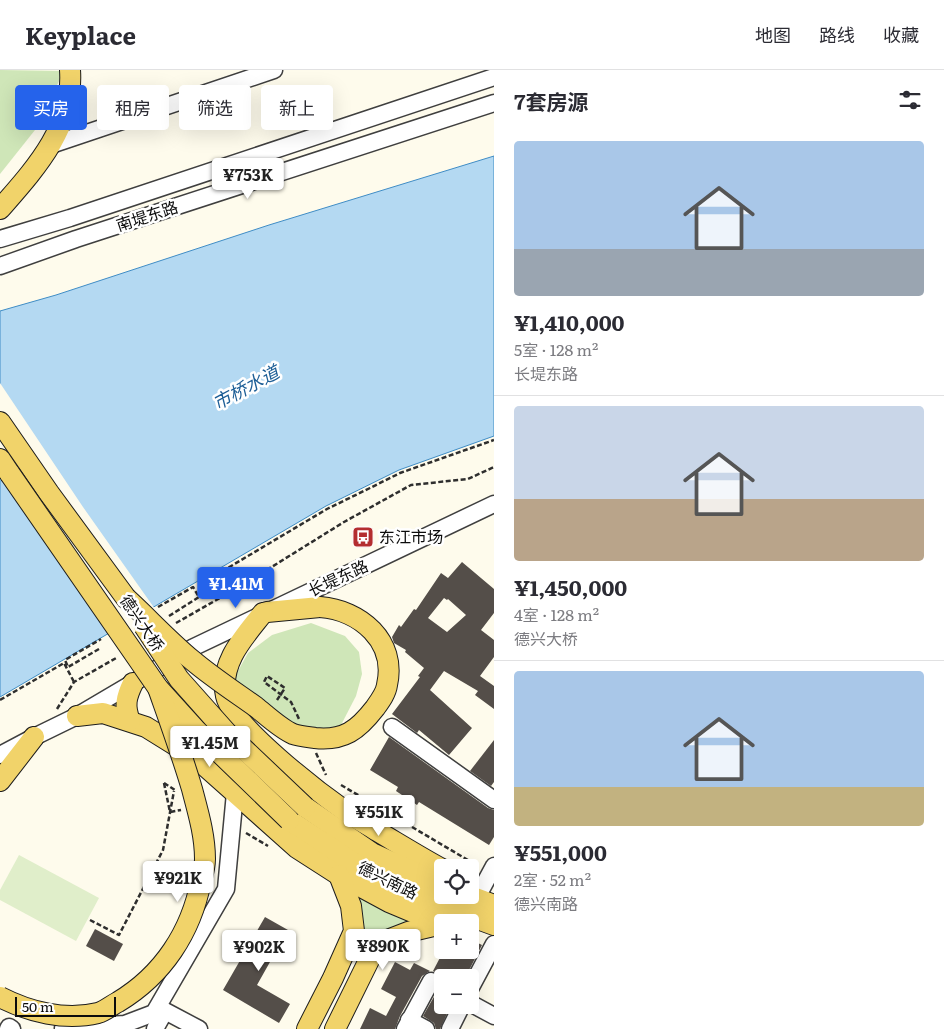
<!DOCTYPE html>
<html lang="zh">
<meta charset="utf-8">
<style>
body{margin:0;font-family:Literata,"Noto Sans SC",serif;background:#f2f2f3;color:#2b2b33;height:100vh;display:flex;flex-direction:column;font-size:19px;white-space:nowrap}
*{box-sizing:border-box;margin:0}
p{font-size:16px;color:#7c7c81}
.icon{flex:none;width:28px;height:28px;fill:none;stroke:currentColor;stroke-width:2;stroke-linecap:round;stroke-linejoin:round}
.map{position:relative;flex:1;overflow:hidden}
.side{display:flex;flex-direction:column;background:#fff;width:450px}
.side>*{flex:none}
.guide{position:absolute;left:15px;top:15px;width:404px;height:45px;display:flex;gap:10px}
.buttons{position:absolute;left:434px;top:789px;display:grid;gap:10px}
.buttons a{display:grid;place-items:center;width:45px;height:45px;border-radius:5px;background:#fff;box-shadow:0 5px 20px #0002;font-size:25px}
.scale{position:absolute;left:15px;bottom:12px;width:101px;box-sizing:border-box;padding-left:5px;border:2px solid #0c0c0c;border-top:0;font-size:14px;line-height:18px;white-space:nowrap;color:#0c0c0c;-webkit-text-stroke:4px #fff;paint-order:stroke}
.price{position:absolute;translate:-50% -42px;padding:0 11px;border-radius:5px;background:#fff;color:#222;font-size:16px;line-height:32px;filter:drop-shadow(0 1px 2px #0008)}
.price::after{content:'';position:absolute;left:50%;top:30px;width:15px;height:11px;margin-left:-8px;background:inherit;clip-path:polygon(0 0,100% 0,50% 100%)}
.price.current{background:#2563eb;color:#fff}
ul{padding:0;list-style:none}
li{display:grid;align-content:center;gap:10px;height:265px;padding:0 20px}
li+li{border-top:1px solid #e1e1e2}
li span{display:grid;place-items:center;height:155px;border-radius:5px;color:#555}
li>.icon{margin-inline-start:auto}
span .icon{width:90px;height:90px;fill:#fffc;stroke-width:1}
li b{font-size:21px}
h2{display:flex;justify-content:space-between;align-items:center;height:60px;padding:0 20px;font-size:21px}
.tag{padding:0 18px;border-radius:5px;background:#fff;box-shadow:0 5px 20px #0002;font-size:18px;line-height:45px}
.tag.current{background:#2563eb;color:#fff}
header{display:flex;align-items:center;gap:30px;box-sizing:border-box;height:70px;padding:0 25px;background:#fff;border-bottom:1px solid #e1e1e2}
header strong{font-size:24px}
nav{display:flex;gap:28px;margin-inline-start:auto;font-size:18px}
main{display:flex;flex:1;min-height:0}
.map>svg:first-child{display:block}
</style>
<header>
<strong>Keyplace</strong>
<nav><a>地图</a><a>路线</a><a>收藏</a></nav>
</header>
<main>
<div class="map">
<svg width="494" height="959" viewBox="0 0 494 959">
<rect width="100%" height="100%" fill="#fefbec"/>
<g fill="#cfe6b8">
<polygon points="0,0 64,1 35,60 0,104"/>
<polygon points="311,553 345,566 359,582 362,604 356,626 340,657 307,662 255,629 234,608 248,583 272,565"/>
<polygon points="357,820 425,851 392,860 364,872"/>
</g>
<polygon fill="#e0eeca" points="19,785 99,828 76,871 0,830 0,820"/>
<polygon fill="#b4d9f2" stroke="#3f8cc5" points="494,86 494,366 399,400 326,436 0,627 0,241 56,225 269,155"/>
<polygon fill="#fefbec" points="0,313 83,437 155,539 113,564 0,407"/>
<g fill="#544e49" fill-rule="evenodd">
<path d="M462,492L494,519V543L481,560L494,570V587L480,606L494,616V639L475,625L478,621L444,601L430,620L472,658L449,685L419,660L417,663L392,644L420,607L418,606L424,598L405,582L406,580L394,573L392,567L399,555L401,557L414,539L416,540L441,503L448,508ZM444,528L447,530L448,529L466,545L447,562L428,548Z"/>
<polygon points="389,667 488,738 494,740 494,767 489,775 419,732 417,735 396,721 398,717 370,700"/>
<polygon points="494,670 494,712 491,716 470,701"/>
<polygon points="265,847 288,860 257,915 290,934 279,953 223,920"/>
<polygon points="95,859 123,874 114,891 86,876"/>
<polygon points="470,869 482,875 465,908 444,908 433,901 444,880 470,880"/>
<polygon points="395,892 410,900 414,893 430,901 422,906 400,946 395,959 360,959 370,938 386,946 396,927 381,919"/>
<polygon points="435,925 442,928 442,935 451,935 440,959 436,959 434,953 423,946"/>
</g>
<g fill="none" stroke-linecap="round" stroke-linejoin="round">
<g stroke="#3f3f3f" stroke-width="19">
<g id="minor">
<polyline points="51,75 274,0"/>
<polyline points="0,169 70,148 494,7"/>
<polyline points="0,196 76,169 494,33"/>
<polyline points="392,657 494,730"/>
<polyline points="0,685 34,667 77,646 194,577 494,434"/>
<polyline points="481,820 494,796"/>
<polyline points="470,919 494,874"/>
<polyline points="470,933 494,946"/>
<polyline points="409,950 426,959"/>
<polyline points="63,958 125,954 154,943 226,819 235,723"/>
<polyline points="8,959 9,957 12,959"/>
<polyline points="155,959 165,941 199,959"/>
<polyline points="405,959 431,911 442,918"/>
<polyline points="450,959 462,935"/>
</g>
</g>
<g stroke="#1d1d1d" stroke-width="22">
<g id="major">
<path d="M0,139C35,99 74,57 70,0"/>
<polyline points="0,352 49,423 126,528"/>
<polyline points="0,389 10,404"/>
<polyline points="267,542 320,537"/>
<path d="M263,543C244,567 219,593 226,626C232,656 318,722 345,741C355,748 366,754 377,761C399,774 420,787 442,799"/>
<polyline points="77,646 103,643 146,657 196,688 297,778 339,805 389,832 420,845 453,852"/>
<path d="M130,651C124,636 126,627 133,613"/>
<polyline points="0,711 34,667"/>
<polyline points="305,737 372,783 442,815"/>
<polyline points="289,750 365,800 445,837 494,855"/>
<polyline points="467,825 494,835"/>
<polyline points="307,959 333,908 354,861 351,836 339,805"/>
<polyline points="335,959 377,874 408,862 442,854"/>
</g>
</g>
<g stroke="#2e2e2e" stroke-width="2.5" stroke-dasharray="5 2.5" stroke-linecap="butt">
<polyline points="225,526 216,505 327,439 370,418 400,403 494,370"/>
<polyline points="158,537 193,517 199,527 169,546"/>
<polyline points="176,553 241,516 344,452 411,415 468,409 494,397"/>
<polyline points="99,579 68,597 65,590 101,569"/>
<polyline points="0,630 64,593 74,612"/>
<polyline points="277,630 285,618 267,606 264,612 291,632 299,649"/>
<polyline points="57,639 74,612 118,587"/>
<polyline points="316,683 326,705"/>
<polyline points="164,713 175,720"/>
<polyline points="341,715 478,796"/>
<polyline points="246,763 268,776"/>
<polyline points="90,850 119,865 163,780 174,721"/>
</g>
<use href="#minor" stroke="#fff" stroke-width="16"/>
<use href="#major" stroke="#f1d36a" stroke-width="20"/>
<g stroke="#1d1d1d" stroke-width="22" stroke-linecap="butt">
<g id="major-bridge">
<polyline points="10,404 158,618 196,660 289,750"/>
<path d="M126,528C148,548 169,571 192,590C212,607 235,622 256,637C266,645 281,659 293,664C299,666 308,667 315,668C344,671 358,660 375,638C380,631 386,623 387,615C397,571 360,540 320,537"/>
<polyline points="144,556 179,609 227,663 305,737"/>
<path d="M0,927C29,942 65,951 98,943C105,941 112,935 118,932C163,905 191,862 201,811C203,804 205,796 205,789C205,765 198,742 192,719C182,685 170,652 158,618"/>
</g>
</g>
<polyline stroke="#2e2e2e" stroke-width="2.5" stroke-dasharray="5 2.5" stroke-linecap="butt" points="164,713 170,742 181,740"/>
<use href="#major-bridge" stroke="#f1d36a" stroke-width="20"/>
</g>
<defs>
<g id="bus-square" transform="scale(1.125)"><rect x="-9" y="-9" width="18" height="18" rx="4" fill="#b42d30" stroke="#fff"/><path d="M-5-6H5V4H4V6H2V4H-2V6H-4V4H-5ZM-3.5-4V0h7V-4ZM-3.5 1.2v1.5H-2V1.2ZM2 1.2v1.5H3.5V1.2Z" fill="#fff"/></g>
</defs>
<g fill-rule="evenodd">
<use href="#bus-square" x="363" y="467"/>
</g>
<g text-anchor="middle" stroke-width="5" stroke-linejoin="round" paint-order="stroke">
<g font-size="16" fill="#0c0c0c" stroke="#fff">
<text transform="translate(147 146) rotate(-18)" y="6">南堤东路</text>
<text transform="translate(338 508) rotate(-25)" y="6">长堤东路</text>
<text transform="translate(142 553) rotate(56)" y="6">德兴大桥</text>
<text transform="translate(388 810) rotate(26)" y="6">德兴南路</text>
</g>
<g font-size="16" fill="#0c0c0c" stroke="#fff" text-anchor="start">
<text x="379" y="473">东江市场</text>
</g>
<g font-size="18" font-style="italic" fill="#1d5e96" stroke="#fff">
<text transform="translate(246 318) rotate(-28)" y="6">市桥水道</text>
</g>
</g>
</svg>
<div class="buttons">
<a><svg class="icon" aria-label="locate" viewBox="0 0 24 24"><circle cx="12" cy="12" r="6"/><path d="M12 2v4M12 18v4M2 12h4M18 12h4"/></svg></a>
<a>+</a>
<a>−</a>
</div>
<div class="scale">50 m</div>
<b class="price" style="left:248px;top:130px">¥753K</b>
<b class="price current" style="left:236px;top:539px">¥1.41M</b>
<b class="price" style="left:210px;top:698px">¥1.45M</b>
<b class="price" style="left:379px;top:767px">¥551K</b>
<b class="price" style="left:178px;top:833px">¥921K</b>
<b class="price" style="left:383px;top:901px">¥890K</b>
<b class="price" style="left:259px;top:902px">¥902K</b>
<div class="guide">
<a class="tag current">买房</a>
<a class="tag">租房</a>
<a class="tag">筛选</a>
<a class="tag">新上</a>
</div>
</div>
<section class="side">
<h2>7套房源<svg class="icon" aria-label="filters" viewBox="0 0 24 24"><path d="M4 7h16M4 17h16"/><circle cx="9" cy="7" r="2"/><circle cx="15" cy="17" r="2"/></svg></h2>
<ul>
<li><span style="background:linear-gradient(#a9c7e8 70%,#9aa5b1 0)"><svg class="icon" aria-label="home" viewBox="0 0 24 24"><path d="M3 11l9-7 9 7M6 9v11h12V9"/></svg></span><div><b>¥1,410,000</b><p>5室 · 128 m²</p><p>长堤东路</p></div></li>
<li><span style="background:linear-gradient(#c9d6e8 60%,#b9a48a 0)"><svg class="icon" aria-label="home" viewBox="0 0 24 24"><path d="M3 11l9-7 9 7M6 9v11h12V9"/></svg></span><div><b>¥1,450,000</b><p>4室 · 128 m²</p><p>德兴大桥</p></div></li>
<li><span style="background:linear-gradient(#a9c7e8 75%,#c2b280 0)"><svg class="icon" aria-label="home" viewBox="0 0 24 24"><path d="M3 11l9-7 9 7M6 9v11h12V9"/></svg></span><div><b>¥551,000</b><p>2室 · 52 m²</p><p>德兴南路</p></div></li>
</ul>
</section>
</main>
